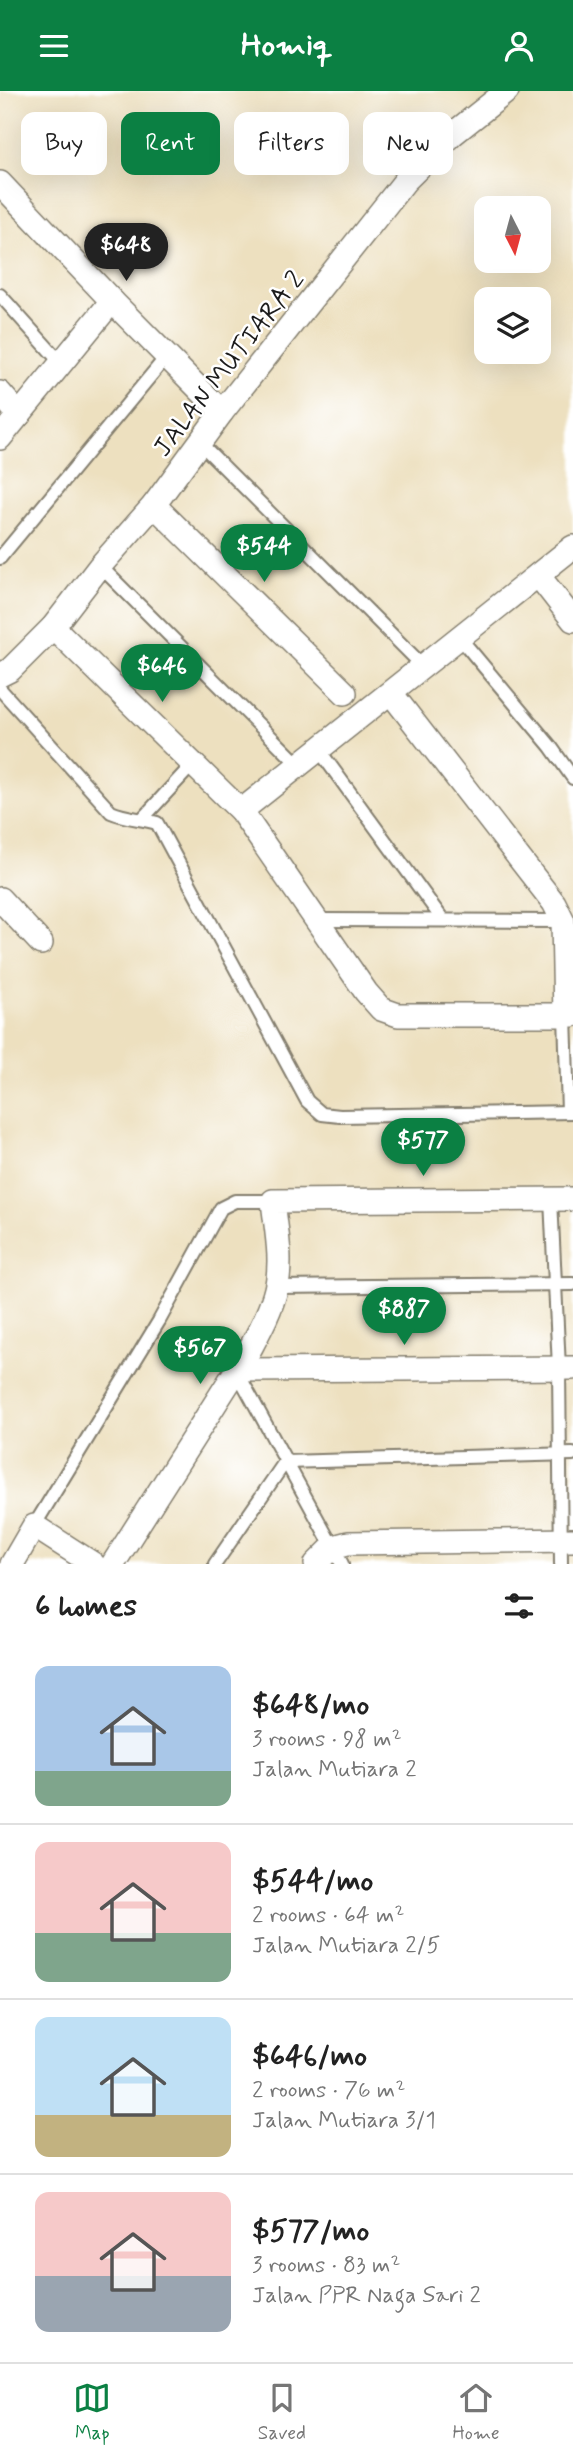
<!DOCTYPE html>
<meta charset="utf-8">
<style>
body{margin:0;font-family:Mynerve,sans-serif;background:#f2f2f2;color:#222;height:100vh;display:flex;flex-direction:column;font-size:26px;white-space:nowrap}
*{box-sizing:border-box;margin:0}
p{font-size:23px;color:#767676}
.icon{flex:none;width:38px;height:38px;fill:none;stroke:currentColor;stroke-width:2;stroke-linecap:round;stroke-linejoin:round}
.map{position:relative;height:1473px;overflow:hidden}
.side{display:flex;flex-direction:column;background:#fff;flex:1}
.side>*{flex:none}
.banner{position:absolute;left:21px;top:21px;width:532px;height:63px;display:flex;gap:14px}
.needle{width:46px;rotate:174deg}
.controls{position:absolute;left:474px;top:105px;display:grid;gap:14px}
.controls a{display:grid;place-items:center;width:77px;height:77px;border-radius:14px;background:#fff;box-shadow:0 7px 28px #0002;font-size:35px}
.price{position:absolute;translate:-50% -60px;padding:0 16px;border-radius:24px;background:#0b8043;color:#fff;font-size:23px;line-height:46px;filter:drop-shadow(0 2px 4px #0008)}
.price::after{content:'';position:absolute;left:50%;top:42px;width:21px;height:16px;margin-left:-10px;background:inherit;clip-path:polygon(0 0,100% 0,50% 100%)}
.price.selected{background:#222;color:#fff}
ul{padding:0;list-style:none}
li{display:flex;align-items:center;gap:21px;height:175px;padding:0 35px}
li+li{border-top:2px solid #e0e0e0}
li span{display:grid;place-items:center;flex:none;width:196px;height:140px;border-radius:14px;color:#555}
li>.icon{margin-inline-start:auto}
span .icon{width:84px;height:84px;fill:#fffc;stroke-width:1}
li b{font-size:30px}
h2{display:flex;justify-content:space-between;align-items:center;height:84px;padding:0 35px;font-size:30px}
.tag{padding:0 24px;border-radius:14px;background:#fff;box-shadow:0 7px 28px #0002;font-size:24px;line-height:63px}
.tag.selected{background:#0b8043;color:#fff}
header{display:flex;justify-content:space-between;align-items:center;height:91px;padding:0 35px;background:#0b8043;color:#fff;font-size:32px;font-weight:700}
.tab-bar{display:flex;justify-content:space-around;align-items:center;height:98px;border-top:2px solid #e0e0e0;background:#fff;font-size:19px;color:#767676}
.tab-bar a{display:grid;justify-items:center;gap:4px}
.tab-bar .selected{color:#0b8043}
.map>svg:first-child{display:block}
</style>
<header><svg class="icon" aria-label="menu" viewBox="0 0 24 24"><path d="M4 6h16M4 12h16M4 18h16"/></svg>Homiq<svg class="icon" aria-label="person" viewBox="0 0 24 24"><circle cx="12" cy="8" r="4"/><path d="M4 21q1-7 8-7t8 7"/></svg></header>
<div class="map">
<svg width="573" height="1473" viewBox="0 0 573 1473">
<rect width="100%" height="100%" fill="#fff"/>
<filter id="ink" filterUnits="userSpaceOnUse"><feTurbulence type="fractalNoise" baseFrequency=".0143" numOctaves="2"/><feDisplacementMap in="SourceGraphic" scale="14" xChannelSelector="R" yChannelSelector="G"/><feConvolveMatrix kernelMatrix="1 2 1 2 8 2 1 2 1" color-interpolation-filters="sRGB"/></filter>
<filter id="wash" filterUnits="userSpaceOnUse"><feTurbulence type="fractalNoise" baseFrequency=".00686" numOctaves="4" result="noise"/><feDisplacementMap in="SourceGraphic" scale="28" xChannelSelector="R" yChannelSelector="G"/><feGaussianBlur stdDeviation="1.57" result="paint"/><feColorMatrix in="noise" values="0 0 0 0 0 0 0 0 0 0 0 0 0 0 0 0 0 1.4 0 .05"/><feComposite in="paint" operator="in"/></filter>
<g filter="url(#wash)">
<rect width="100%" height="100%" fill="#ede0bf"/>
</g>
<g filter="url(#ink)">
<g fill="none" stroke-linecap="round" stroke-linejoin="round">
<g stroke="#847e6e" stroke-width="16">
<g id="service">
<polyline points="0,204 61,272"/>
<polyline points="200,352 424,576"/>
<polyline points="0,467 167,265"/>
<polyline points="100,475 300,675"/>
<polyline points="460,547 551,656 573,687"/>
<path d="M0,598L111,721C127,728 141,727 157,732L307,1010L322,1023L340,1025L573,1021"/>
<polyline points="319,659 443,829"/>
<polyline points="143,727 192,674"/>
<polyline points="318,829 563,830"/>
<polyline points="565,924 568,1021"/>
<polyline points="551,1108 559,1277 561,1473"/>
<polyline points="276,1196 573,1193"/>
<polyline points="236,1279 342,1473"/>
<polyline points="34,1435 159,1230 221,1117 235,1110 273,1110"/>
<polyline points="215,1473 285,1371 573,1363"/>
</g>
</g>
<g stroke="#847e6e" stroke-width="26">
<g id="minor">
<polyline points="0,92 112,210 222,321"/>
<polyline points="0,302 19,324"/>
<polyline points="0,347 112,210"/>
<polyline points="154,414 345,602"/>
<polyline points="538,484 573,529"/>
<polyline points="53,536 241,720 366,901 381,918 398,924 573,924"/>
<polyline points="0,584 10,579 53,536 100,475 154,414 222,321 405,90 453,43 507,0"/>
<polyline points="391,602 554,812 563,830 565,924"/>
<polyline points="241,720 573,456"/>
<polyline points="0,808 41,852"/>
<polyline points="236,1279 573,1277"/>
<polyline points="12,1473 34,1435 93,1473"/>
<path d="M113,1473L250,1258C260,1239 271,1219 276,1198C283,1169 276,1138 273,1110L573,1108"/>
<polyline points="316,1473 333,1456 348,1452 573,1449"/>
</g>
</g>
<use href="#service" stroke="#fff" stroke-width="12"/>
<use href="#minor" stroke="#fff" stroke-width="23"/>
</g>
</g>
<g text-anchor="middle" stroke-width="5" stroke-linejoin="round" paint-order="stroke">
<g font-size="26" fill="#1c1c1c" stroke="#fff">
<text transform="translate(228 272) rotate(-52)" y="9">JALAN MUTIARA 2</text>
</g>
</g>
</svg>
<div class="controls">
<a><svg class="needle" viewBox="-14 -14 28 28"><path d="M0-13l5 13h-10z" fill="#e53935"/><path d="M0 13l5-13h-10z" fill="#767676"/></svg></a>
<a><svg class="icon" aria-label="layers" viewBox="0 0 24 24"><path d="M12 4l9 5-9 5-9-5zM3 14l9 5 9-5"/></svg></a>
</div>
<b class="price selected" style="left:126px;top:192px">$648</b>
<b class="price" style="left:264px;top:493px">$544</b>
<b class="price" style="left:162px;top:613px">$646</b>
<b class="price" style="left:423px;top:1087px">$577</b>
<b class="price" style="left:404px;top:1256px">$887</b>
<b class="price" style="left:200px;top:1295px">$567</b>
<div class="banner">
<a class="tag">Buy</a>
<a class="tag selected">Rent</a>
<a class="tag">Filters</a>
<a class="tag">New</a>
</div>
</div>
<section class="side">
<h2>6 homes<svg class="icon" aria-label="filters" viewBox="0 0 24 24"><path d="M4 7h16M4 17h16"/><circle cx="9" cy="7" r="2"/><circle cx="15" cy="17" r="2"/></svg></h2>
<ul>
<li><span style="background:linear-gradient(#a9c7e8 75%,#7fa58c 0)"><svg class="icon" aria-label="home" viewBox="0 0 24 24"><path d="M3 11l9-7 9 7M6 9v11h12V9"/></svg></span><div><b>$648/mo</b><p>3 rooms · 98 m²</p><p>Jalan Mutiara 2</p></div></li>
<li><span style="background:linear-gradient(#f6c9c9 65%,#7fa58c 0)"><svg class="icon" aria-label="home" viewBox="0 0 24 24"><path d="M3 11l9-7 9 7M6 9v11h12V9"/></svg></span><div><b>$544/mo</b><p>2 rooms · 64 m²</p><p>Jalan Mutiara 2/5</p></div></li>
<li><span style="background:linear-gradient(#bfe0f5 70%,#c2b280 0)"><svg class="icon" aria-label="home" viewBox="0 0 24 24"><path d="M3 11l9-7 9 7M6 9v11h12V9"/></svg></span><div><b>$646/mo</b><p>2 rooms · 76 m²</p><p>Jalan Mutiara 3/1</p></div></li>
<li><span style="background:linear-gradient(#f6c9c9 60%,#9aa5b1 0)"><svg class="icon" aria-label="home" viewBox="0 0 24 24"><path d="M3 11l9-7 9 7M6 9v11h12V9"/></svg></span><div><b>$577/mo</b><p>3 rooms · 83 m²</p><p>Jalan PPR Naga Sari 2</p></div></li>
</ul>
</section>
<nav class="tab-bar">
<a class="selected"><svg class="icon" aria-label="map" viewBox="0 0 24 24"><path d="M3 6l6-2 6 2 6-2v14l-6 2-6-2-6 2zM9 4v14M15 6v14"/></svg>Map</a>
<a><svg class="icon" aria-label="saved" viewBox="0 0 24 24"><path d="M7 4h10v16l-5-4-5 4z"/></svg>Saved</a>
<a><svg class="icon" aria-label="home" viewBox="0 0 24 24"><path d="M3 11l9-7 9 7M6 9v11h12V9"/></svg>Home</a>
</nav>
